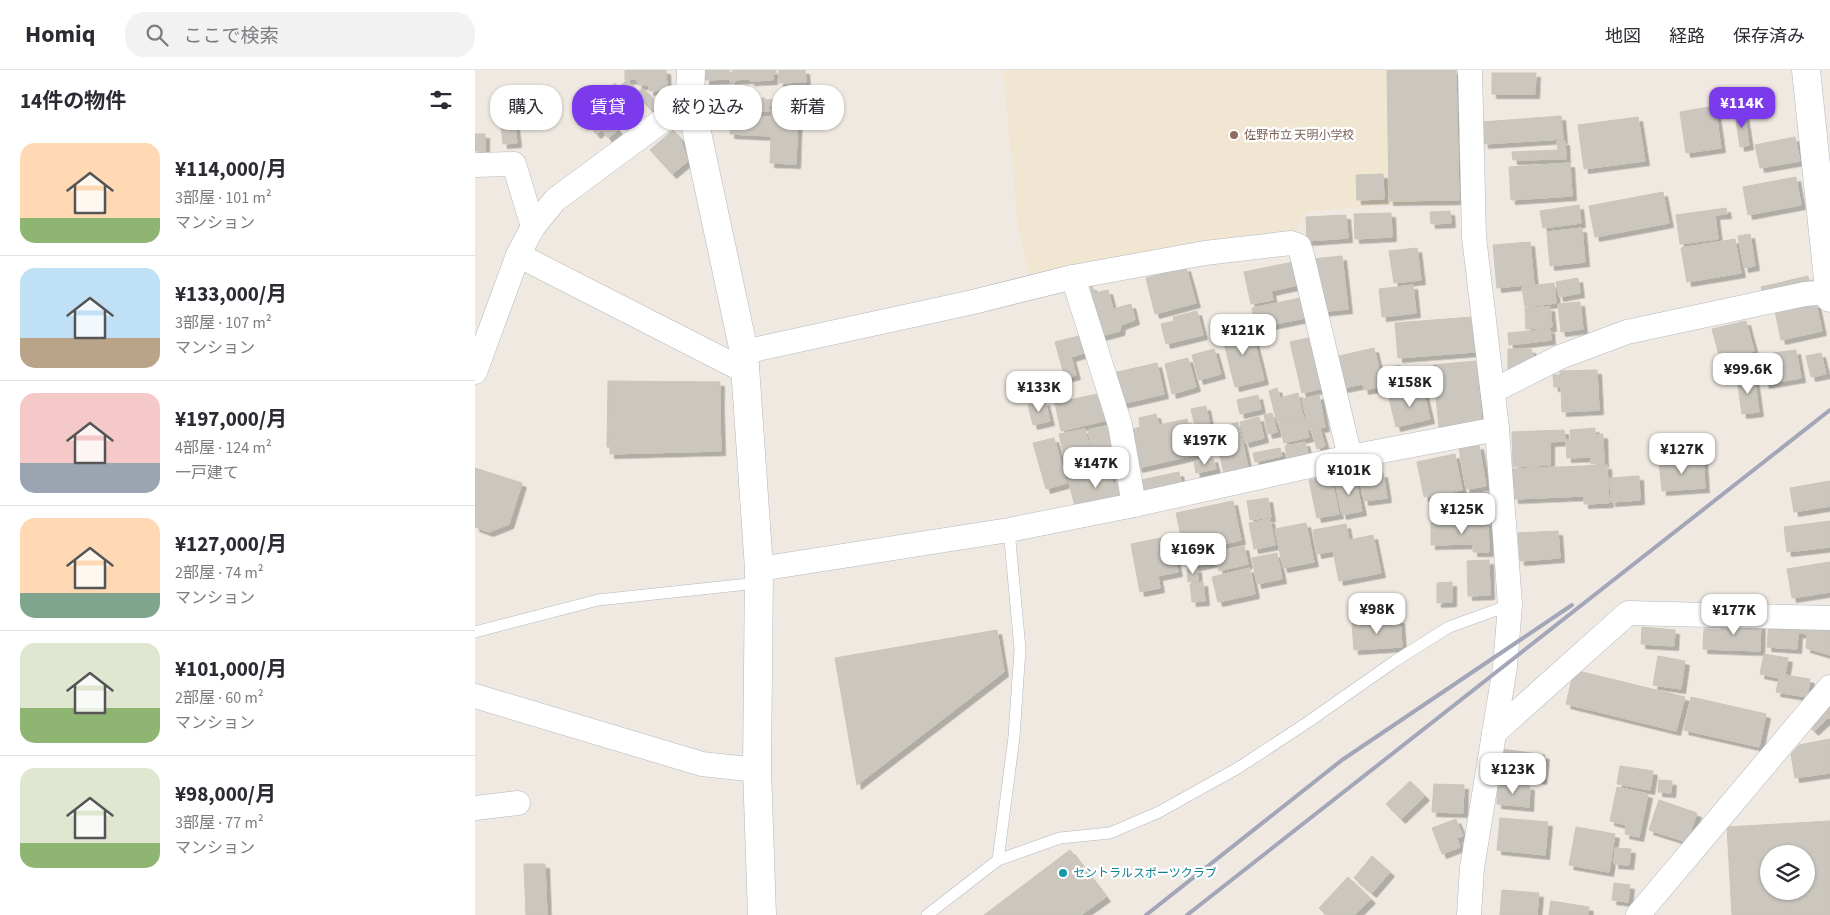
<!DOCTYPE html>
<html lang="ja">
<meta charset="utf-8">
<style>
body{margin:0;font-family:"Source Sans 3","Noto Sans JP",sans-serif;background:#f2f2f3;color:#2b2b33;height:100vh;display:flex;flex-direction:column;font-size:19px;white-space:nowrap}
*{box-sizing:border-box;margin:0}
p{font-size:16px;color:#7c7c81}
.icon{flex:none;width:28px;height:28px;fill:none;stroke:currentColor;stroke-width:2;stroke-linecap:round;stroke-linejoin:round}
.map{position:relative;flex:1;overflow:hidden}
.side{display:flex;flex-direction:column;background:#fff;width:475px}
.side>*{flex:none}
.banner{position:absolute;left:15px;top:15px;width:475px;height:45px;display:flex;gap:10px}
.fabs{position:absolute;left:1285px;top:775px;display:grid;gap:10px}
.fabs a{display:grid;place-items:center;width:55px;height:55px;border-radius:50%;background:#fff;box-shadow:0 1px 4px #0004;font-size:25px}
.price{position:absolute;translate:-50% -42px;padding:0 11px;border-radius:10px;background:#fff;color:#222;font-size:16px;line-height:32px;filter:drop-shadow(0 1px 2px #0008)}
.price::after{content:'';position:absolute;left:50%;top:30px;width:15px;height:11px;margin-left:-8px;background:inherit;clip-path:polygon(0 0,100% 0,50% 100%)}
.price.on{background:#7c3aed;color:#fff}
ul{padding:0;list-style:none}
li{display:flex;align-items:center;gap:15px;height:125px;padding:0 20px}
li+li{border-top:1px solid #e1e1e2}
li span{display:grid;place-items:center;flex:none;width:140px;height:100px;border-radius:15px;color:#555}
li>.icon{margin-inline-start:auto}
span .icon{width:60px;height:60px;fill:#fffc;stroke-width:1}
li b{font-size:21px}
h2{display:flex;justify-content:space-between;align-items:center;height:60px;padding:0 20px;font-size:21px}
.chip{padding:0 18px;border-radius:20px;background:#fff;box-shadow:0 1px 4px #0004;font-size:18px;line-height:45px}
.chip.on{background:#7c3aed;color:#fff}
header{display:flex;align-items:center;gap:30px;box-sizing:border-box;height:70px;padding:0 25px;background:#fff;border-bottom:1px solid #e1e1e2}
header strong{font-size:24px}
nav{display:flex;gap:28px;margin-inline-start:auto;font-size:18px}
.search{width:350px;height:45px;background:#f2f2f3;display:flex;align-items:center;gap:12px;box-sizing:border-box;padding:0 18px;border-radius:20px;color:#7c7c81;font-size:19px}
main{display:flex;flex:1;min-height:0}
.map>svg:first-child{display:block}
</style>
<header>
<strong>Homiq</strong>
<div class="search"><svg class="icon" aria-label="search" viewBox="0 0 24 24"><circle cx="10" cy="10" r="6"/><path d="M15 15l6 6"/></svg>ここで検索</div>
<nav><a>地図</a><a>経路</a><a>保存済み</a></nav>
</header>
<main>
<section class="side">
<h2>14件の物件<svg class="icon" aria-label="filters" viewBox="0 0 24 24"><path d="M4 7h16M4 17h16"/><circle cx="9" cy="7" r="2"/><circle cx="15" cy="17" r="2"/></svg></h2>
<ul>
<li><span style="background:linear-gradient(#ffd9b3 75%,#8fb573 0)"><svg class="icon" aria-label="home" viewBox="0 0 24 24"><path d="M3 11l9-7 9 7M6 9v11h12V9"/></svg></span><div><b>¥114,000/月</b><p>3部屋 · 101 m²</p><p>マンション</p></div></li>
<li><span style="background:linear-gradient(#bfe0f5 70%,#b9a48a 0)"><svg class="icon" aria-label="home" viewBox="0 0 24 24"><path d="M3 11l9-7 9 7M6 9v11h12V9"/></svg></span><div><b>¥133,000/月</b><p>3部屋 · 107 m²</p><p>マンション</p></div></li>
<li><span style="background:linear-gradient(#f6c9c9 70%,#9aa5b1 0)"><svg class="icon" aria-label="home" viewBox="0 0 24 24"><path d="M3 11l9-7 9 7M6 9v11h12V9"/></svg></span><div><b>¥197,000/月</b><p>4部屋 · 124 m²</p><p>一戸建て</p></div></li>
<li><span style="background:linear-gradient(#ffd9b3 75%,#7fa58c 0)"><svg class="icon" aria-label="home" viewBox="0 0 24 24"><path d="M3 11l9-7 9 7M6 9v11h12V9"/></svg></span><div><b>¥127,000/月</b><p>2部屋 · 74 m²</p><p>マンション</p></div></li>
<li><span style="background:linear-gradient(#dfe7d0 65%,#8fb573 0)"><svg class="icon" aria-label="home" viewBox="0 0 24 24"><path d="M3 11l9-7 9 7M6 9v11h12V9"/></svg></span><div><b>¥101,000/月</b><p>2部屋 · 60 m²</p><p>マンション</p></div></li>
<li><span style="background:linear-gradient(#dfe7d0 75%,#8fb573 0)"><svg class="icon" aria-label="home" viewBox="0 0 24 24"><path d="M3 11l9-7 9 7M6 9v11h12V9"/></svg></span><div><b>¥98,000/月</b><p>3部屋 · 77 m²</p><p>マンション</p></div></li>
</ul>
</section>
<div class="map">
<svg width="1355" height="845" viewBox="0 0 1355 845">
<defs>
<filter id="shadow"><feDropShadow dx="4.5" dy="4.5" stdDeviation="0" flood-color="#0004"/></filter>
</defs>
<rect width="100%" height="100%" fill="#efe9e1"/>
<polygon fill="#f0e6d1" points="528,0 983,0 984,130 834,141 817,164 555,211 543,155"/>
<g fill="#cbc7bf" stroke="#cbc5ba" fill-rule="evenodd" filter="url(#shadow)">
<polygon points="150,0 191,0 192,20 174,21 174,15 163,15 162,9 150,10"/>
<polygon points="230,0 254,0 254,9 230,10"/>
<polygon points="258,0 301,0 301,4 298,4 298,10 278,11 275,11 275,9 271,9 260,10 260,12 255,12 255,2 258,2"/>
<polygon points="304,0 330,0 331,12 304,13"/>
<polygon points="912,0 981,0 984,130 914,131"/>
<polygon points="1017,3 1061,3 1060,24 1017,24"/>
<polygon points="152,10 163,21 169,19 183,35 177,41 163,26 149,39 132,20 140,13 146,21 148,20 145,16"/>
<polygon points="273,15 274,34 233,35 232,16"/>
<polygon points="75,18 77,42 61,43 59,19"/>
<polygon points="116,25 143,60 133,68 127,60 121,64 100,37"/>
<polygon points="290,28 290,30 305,29 305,35 294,36 295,41 280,42 279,29"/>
<polygon points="1240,36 1246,78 1211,83 1205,42"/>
<polygon points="38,37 42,73 28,74 24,38"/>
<polygon points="276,37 277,42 262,43 261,38"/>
<polygon points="297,38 323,39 321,94 295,93 296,66 255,64 256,45 297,47"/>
<polygon points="1269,42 1274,75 1265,77 1260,43"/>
<polygon points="1086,46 1088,69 1009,74 1007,52"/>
<polygon points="1163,47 1170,91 1109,99 1103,55"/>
<polygon points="198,60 205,68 213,91 197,104 175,80"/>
<rect x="0" y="64" width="10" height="17"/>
<polygon points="1320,67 1325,91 1285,98 1280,75"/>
<polygon points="1082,71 1090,71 1091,89 1038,90 1037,82 1083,80"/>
<polygon points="1095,93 1097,126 1036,130 1034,97"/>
<polygon points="908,104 909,129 882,130 881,105"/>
<polygon points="1321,107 1326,135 1273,145 1268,117"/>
<polygon points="1188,122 1194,153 1120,167 1114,136"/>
<polygon points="1104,135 1106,153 1068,158 1065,141"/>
<polygon points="1251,138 1252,144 1240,145 1243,169 1205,174 1201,145"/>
<polygon points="975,141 976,153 956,154 955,142"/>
<polygon points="916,143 917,167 880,169 879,144"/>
<polygon points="871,145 873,168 832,171 831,147"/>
<polygon points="1107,158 1110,192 1075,196 1072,162"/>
<polygon points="1275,164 1280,196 1269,198 1263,166"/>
<polygon points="1260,169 1266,203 1212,212 1206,178"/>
<polygon points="1055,172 1059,214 1022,218 1018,175"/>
<polygon points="942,178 946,210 919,213 914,181"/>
<polygon points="867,186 873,239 844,242 838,189"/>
<polygon points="818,192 823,215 796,221 798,230 776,234 769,202"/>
<polygon points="711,197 721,233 680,244 671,208"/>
<polygon points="1333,206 1336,219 1290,231 1286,217"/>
<polygon points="1103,208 1105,223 1084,227 1081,212"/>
<polygon points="1079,213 1081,233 1050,237 1047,217"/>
<polygon points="938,215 941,243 907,247 904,219"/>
<polygon points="617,216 620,223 633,220 638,239 656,234 660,250 646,255 645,261 622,267 608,218"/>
<polygon points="830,227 834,247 781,258 777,238"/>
<polygon points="1105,232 1108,259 1086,262 1083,234"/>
<polygon points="1341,233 1347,261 1306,270 1300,241"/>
<polygon points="1075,237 1077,257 1051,259 1050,238"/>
<polygon points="722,241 728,265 691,274 686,254 699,251 698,247"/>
<polygon points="997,247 1000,282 923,288 920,253"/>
<polygon points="1271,251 1279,281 1245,289 1237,259"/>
<polygon points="775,254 789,310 760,317 746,261"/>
<polygon points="1075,259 1076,270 1034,275 1033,263"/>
<polygon points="612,264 616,281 596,287 601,305 590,308 580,272"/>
<polygon points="838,267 849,318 827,323 815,272"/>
<polygon points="899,278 908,316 889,320 888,314 868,318 860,287"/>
<polygon points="739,279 746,304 724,310 717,285"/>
<polygon points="1033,279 1056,279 1061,295 1033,303"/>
<polygon points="1321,280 1326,308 1290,314 1285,290 1299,288 1298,283"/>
<polygon points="1346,283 1351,304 1336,307 1331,286"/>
<polygon points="713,288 721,317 697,324 690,294"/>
<polygon points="1001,291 1007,353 964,357 958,295"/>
<polygon points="682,293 689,324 646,334 638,303"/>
<polygon points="925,295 927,304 950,299 953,315 915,324 909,299"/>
<polygon points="1122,300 1124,340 1087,342 1086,317 1079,317 1078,305 1085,305 1085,301"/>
<polygon points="1279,306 1284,342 1267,344 1262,309"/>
<polygon points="133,311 245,312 244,378 132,377"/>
<polygon points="244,312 246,381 135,384 134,315"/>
<polygon points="802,318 805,328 823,323 828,346 802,352 794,321"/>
<polygon points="948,319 955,349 921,357 914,328"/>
<polygon points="627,323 633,350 586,361 580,333"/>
<polygon points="783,325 786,339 765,344 762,330"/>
<polygon points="844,325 850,357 834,360 827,329"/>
<polygon points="570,331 575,351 558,355 553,335"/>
<polygon points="731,336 737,366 723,370 716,339"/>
<polygon points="797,343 802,362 793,364 789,345"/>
<polygon points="681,344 684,355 712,349 720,385 663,398 654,360 665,357 664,348"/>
<polygon points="784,347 789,368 770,373 765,352"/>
<polygon points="829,347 834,367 809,373 804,353"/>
<polygon points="763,352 773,397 749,403 740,367 751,364 749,356"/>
<polygon points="635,355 640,377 617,383 613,360"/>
<polygon points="1120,358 1120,365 1128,364 1129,393 1116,394 1116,387 1092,388 1091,370 1096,370 1095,360"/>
<polygon points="610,359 615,381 589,387 584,364"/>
<polygon points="845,359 850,376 842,379 837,362"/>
<polygon points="1089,360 1090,371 1075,372 1075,395 1038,397 1037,362"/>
<polygon points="579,368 592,413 571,419 558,373"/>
<polygon points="830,372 834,387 813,392 810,376"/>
<polygon points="1004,375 1011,416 991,419 984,378"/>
<polygon points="805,378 807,386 780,392 778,383"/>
<polygon points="980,384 987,420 949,427 942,392"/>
<polygon points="605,386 608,404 595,406 592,389"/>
<polygon points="738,388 741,399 721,403 719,392"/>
<polygon points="1228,388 1230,418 1187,421 1184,392"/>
<polygon points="1132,395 1134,433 1109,434 1109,426 1039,429 1037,399"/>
<polygon points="0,398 47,413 34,454 14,462 0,457"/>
<polygon points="634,398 638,414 649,411 653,426 601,440 593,409"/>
<polygon points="704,402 707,416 670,424 666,410"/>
<polygon points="908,403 912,428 889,431 886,405"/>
<polygon points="856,406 864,444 842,448 834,410"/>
<polygon points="1164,406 1165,430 1136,432 1135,408"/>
<polygon points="880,407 887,441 867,445 860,411"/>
<polygon points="1355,411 1355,436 1319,442 1315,418"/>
<polygon points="1014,422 1015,445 990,447 989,424"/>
<polygon points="987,425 988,441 964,442 963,426"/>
<polygon points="793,428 796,447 775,450 772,431"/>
<polygon points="758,431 766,470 736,477 739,492 713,498 701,443"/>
<polygon points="795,449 800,475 779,479 774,453"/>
<polygon points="1013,451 1014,482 998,482 998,474 956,475 956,453"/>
<polygon points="1355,451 1355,477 1312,482 1309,457"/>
<polygon points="831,453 839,492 808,498 800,459"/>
<polygon points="871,454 874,470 898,465 906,503 864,511 858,481 842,484 838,460"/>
<polygon points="1083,461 1085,488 1045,491 1043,463"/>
<polygon points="696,466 703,502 683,506 685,518 665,522 656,474"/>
<polygon points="769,476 773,494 744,501 740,483"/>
<polygon points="802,483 807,509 782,514 777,488"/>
<polygon points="1014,490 1015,525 993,526 992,491"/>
<polygon points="1355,492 1355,522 1317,528 1312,499"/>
<polygon points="722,498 723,511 713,512 712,499"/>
<polygon points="775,498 780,524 743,532 737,507"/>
<polygon points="728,512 730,531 717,532 715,514"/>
<polygon points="977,512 977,532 962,533 962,513"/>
<polygon points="1246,548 1286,550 1285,581 1228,579 1229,559 1246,560"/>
<polygon points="925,549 927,577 879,580 877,553"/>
<polygon points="1294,550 1355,555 1355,585 1331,578 1332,564 1323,563 1322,579 1292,577"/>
<polygon points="1167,557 1200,560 1199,576 1166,574"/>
<polygon points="522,560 529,602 382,715 360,588"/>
<polygon points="1289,584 1313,588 1310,605 1335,609 1332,627 1301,622 1304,608 1285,604"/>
<polygon points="1183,586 1210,591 1206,619 1178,615"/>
<polygon points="1099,600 1210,627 1201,661 1091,634"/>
<polygon points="1216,627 1291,644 1284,677 1209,660"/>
<polygon points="1355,634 1355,648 1353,648 1339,661 1330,652"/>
<polygon points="1355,669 1355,703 1320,708 1316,684 1324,675"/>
<polygon points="1027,679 1070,685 1067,710 1024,704"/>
<polygon points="1145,696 1178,701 1175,720 1142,714"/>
<polygon points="1184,710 1197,711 1196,723 1183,722"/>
<polygon points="935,711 950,726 926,749 911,734"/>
<polygon points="1023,713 1055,716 1054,737 1022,734"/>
<polygon points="959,714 989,715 988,743 957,742"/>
<polygon points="1142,717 1173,724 1164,767 1150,764 1151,755 1135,751"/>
<polygon points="1184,730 1222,743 1212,772 1174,760"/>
<polygon points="1025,748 1073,752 1070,785 1022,780"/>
<polygon points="981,749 988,766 982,768 985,777 967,784 957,758"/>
<path d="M1355,751V845H1257L1252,757ZM1294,784H1331V821H1294Z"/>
<polygon points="1101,757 1140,764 1134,802 1094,795"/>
<polygon points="1140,778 1156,779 1154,795 1139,794"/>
<polygon points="595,780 631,827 606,845 509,845"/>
<polygon points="897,786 915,802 897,823 879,808"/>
<polygon points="49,794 70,794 72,845 51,845"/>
<polygon points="873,807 896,829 880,845 851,845 844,838"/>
<polygon points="1139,813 1155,815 1153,832 1137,830"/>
<polygon points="1027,820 1064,823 1062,845 1025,845"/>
<polygon points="1076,831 1114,837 1113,845 1074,845"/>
</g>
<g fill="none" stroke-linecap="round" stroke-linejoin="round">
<g stroke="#b4b7c1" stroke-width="12">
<g id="service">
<polyline points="0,562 123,530 283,513"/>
<polyline points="523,790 585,768 635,763 684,742 763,698 833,652 920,591 974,557 1035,535"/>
<polyline points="452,845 523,790 539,667 545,579 534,460"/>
</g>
</g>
<g stroke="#b4b7c1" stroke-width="25">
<g id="minor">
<polyline points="0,95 39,94 58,157"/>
<polyline points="43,185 270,301"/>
<polyline points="598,207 645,355 659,435"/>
<polyline points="269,282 498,232 598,207 730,183 816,173 824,176 827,185 875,387"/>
<polyline points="0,302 43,185 58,157 80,130 215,30"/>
<polyline points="1018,321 1085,287 1152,262 1330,224 1354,222"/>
<polyline points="284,499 534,460 659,435 875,387 1022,359"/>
<polyline points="0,626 227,694 282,700"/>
<polyline points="1019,663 1153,543 1355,548"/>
<polyline points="0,738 43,733"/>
<polyline points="994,845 997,798 1030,597 1035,535 1022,359 999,167 995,0"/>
<polyline points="1163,845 1355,617"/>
</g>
</g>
<g stroke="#b4b7c1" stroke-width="29">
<g id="tertiary">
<polyline points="216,0 215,30 269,282 284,499 282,700 287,845"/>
<polyline points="1331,0 1355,228"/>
</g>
</g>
<use href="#service" stroke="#fff" stroke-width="11"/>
<use href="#minor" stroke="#fff" stroke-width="24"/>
<use href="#tertiary" stroke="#fff" stroke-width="28"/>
<g stroke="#a3a6b8" stroke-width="4">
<polyline points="671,845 867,690 1097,535"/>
<polyline points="712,845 1355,340"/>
</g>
</g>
<circle fill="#8d6e63" stroke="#fff" stroke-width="2" cx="759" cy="65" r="5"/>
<circle fill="#0f9aa8" stroke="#fff" stroke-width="2" cx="588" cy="803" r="5"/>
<g text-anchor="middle" stroke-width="4.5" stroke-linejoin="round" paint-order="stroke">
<g font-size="12" fill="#785e54" stroke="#fff" text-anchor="start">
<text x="769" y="69">佐野市立 天明小学校</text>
</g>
<g font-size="12" fill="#0d838f" stroke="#fff" text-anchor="start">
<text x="598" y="807">セントラルスポーツクラブ</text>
</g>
</g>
</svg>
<div class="fabs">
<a><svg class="icon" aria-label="layers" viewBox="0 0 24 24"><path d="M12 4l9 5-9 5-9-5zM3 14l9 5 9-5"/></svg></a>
</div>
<b class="price on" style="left:1267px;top:59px">¥114K</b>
<b class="price" style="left:768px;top:286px">¥121K</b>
<b class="price" style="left:1273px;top:325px">¥99.6K</b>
<b class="price" style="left:935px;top:338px">¥158K</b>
<b class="price" style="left:564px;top:343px">¥133K</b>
<b class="price" style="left:730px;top:396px">¥197K</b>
<b class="price" style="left:1207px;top:405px">¥127K</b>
<b class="price" style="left:621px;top:419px">¥147K</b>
<b class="price" style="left:874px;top:426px">¥101K</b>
<b class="price" style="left:987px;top:465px">¥125K</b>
<b class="price" style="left:718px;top:505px">¥169K</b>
<b class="price" style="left:902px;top:565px">¥98K</b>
<b class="price" style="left:1259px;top:566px">¥177K</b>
<b class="price" style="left:1038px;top:725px">¥123K</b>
<div class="banner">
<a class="chip">購入</a>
<a class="chip on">賃貸</a>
<a class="chip">絞り込み</a>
<a class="chip">新着</a>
</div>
</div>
</main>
